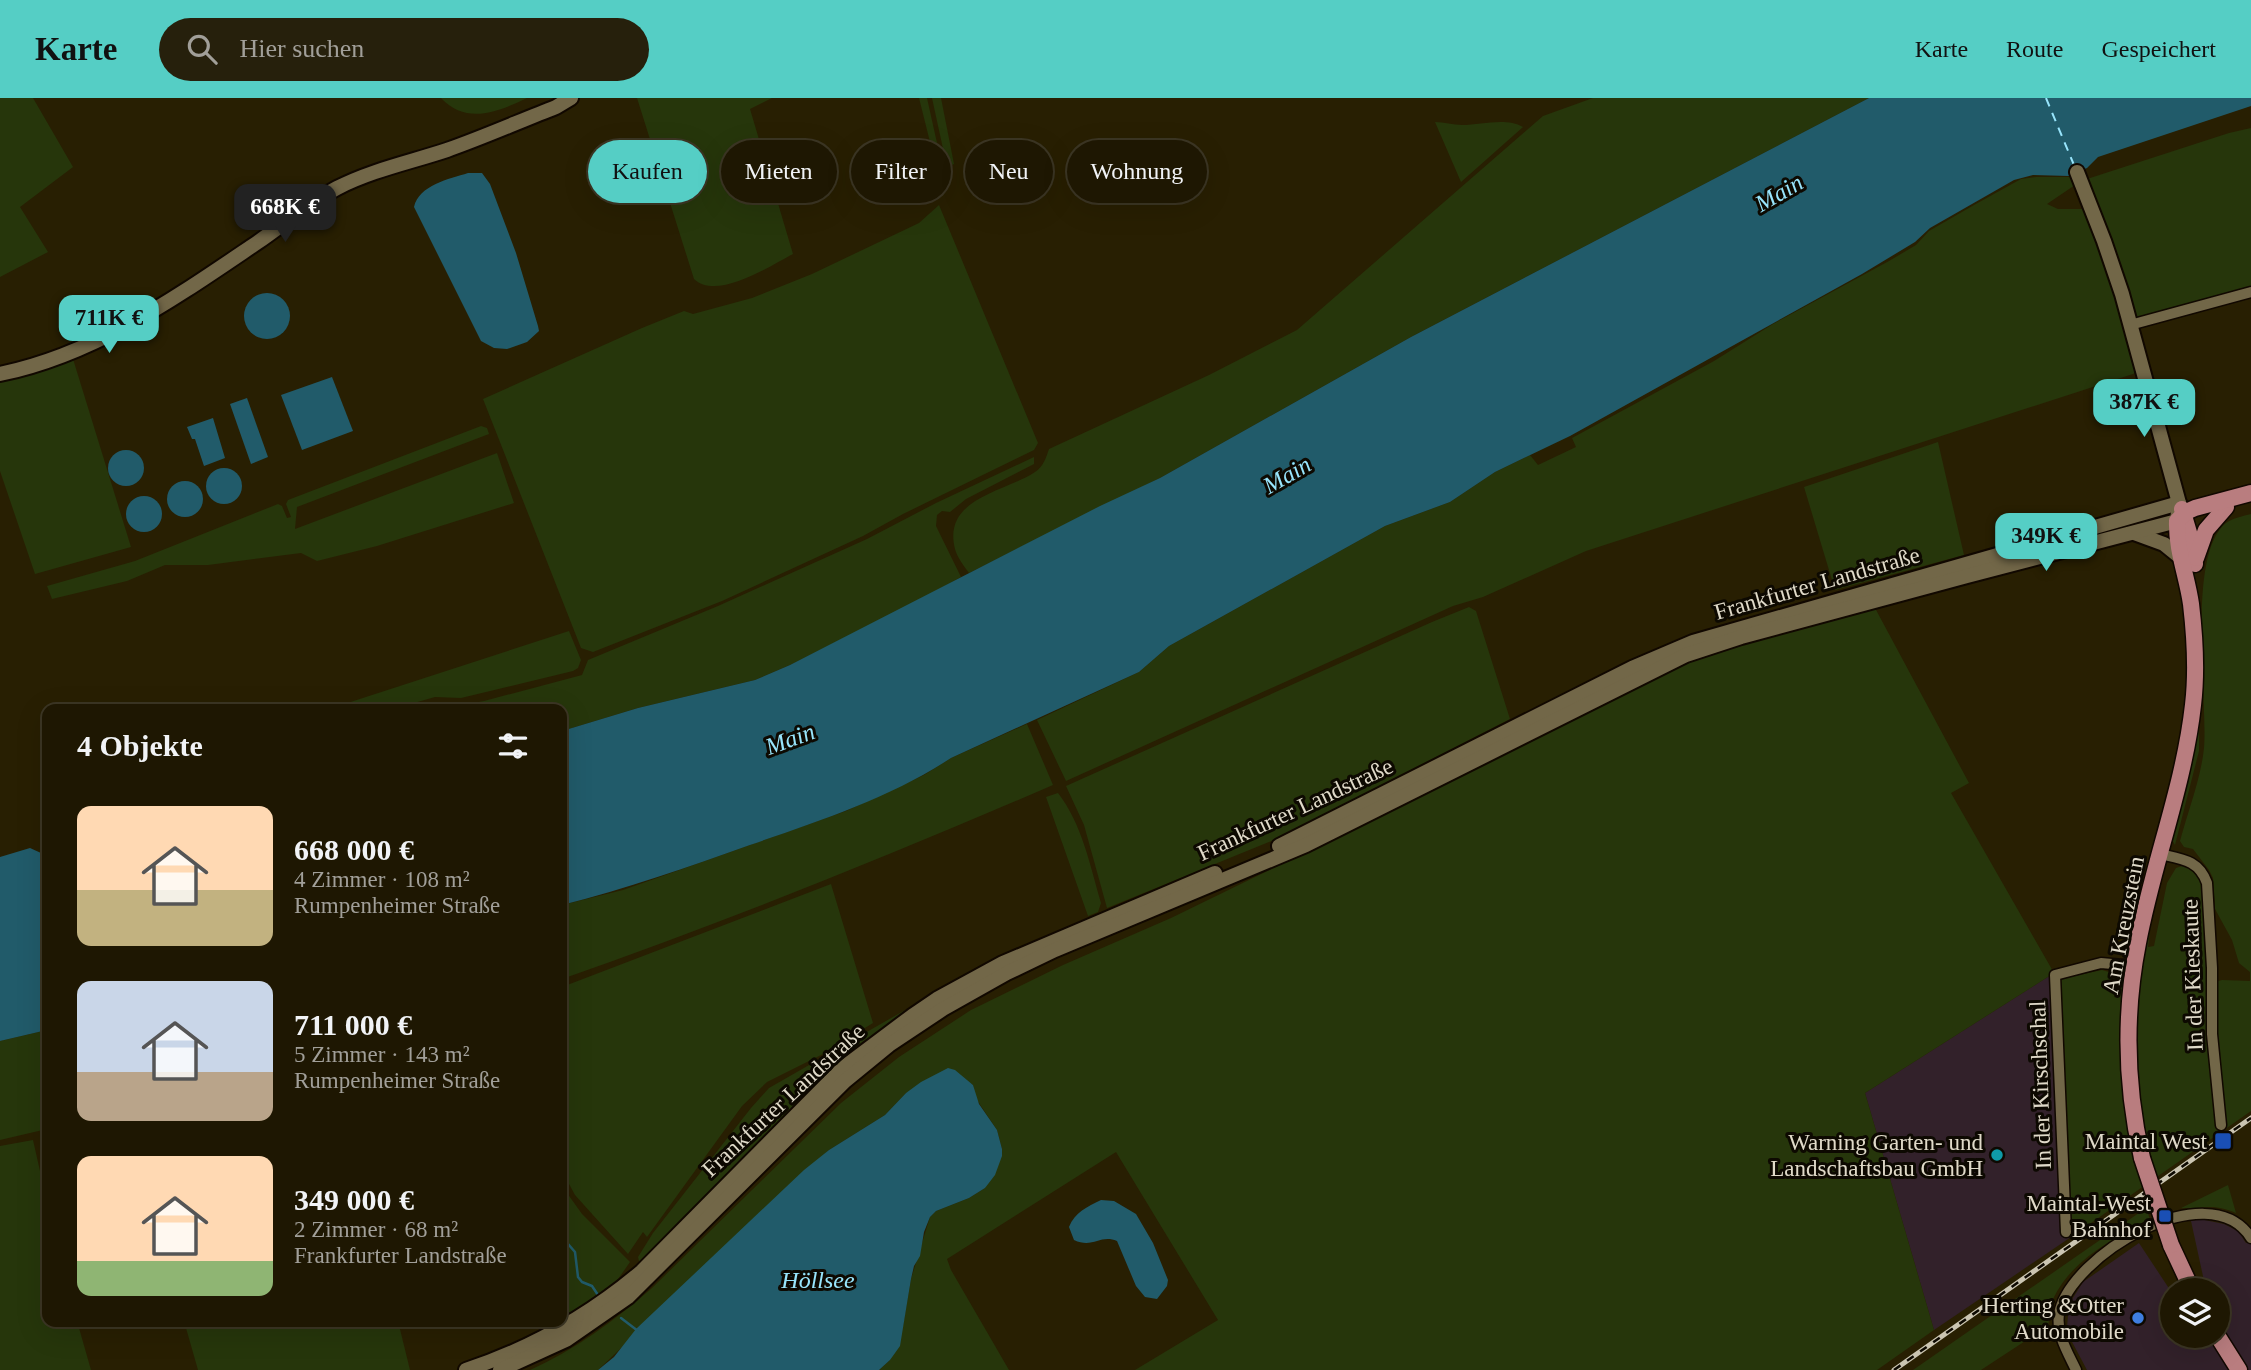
<!DOCTYPE html>
<html lang="de">
<meta charset="utf-8">
<style>
body{margin:0;font-family:Georgia,serif;background:#26200c;color:#f1f3f6;height:100vh;display:flex;flex-direction:column;font-size:26px;white-space:nowrap}
*{box-sizing:border-box;margin:0}
p{font-size:23px;color:#a19f99}
.icon{flex:none;width:38px;height:38px;fill:none;stroke:currentColor;stroke-width:2;stroke-linecap:round;stroke-linejoin:round}
.map{position:relative;flex:1;overflow:hidden}
.panel{position:absolute;left:42px;top:606px;width:525px;height:623px;display:flex;flex-direction:column;background:#1e1702;border-radius:14px;box-shadow:0 7px 28px #0002,0 0 0 2px #3c3624}
.panel>*{flex:none}
.guide{position:absolute;left:588px;top:42px;width:665px;height:63px;display:flex;gap:14px}
.buttons{position:absolute;left:2160px;top:1180px;display:grid;gap:14px}
.buttons a{display:grid;place-items:center;width:70px;height:70px;border-radius:50%;background:#1e1702;box-shadow:0 7px 28px #0002,0 0 0 2px #3c3624;font-size:35px}
.price{position:absolute;translate:-50% -60px;padding:0 16px;border-radius:14px;background:#55cec5;color:#111;font-size:23px;line-height:46px;filter:drop-shadow(0 2px 4px #0008)}
.price::after{content:'';position:absolute;left:50%;top:42px;width:21px;height:16px;margin-left:-10px;background:inherit;clip-path:polygon(0 0,100% 0,50% 100%)}
.price.selected{background:#222;color:#fff}
ul{padding:0;list-style:none}
li{display:flex;align-items:center;gap:21px;height:175px;padding:0 35px}
li span{display:grid;place-items:center;flex:none;width:196px;height:140px;border-radius:14px;color:#555}
li>.icon{margin-inline-start:auto}
span .icon{width:84px;height:84px;fill:#fffc;stroke-width:1}
li b{font-size:30px}
h2{display:flex;justify-content:space-between;align-items:center;height:84px;padding:0 35px;font-size:30px}
.tag{padding:0 24px;border-radius:32px;background:#1e1702;box-shadow:0 7px 28px #0002,0 0 0 2px #3c3624;font-size:24px;line-height:63px}
.tag.selected{background:#55cec5;color:#111}
header{display:flex;align-items:center;gap:42px;box-sizing:border-box;height:98px;padding:0 35px;background:#55cec5;color:#111}
header strong{font-size:33px}
nav{display:flex;gap:38px;margin-inline-start:auto;font-size:24px}
.search{width:490px;height:63px;background:#26200c;display:flex;align-items:center;gap:18px;box-sizing:border-box;padding:0 24px;border-radius:38px;color:#a19f99;font-size:26px}
.map>svg:first-child{display:block}
</style>
<header>
<strong>Karte</strong>
<div class="search"><svg class="icon" aria-label="search" viewBox="0 0 24 24"><circle cx="10" cy="10" r="6"/><path d="M15 15l6 6"/></svg>Hier suchen</div>
<nav><a>Karte</a><a>Route</a><a>Gespeichert</a></nav>
</header>
<div class="map">
<svg width="2251" height="1272" viewBox="0 0 2251 1272">
<rect width="100%" height="100%" fill="#281f02"/>
<g fill="#32212a">
<polygon points="2054,875 2060,881 2071,1139 1934,1232 1865,995"/>
<polygon points="2200,1121 2224,1126 2238,1133 2246,1145 2251,1144 2251,1272 2087,1272 2071,1242 2067,1229 2069,1206 2083,1184 2139,1145 2172,1195 2172,1237 2217,1237 2217,1192 2206,1192 2191,1123"/>
</g>
<g fill="#26360b">
<polygon points="0,0 33,0 73,69 20,109 48,154 0,179"/>
<path d="M441,0H527C498,14 466,27 441,0Z"/>
<path d="M637,0H772L750,11L793,156C770,168 717,203 694,181Z"/>
<polygon points="919,0 927,0 939,54 937,78 925,83 931,48"/>
<polygon points="932,0 941,0 954,66 947,69"/>
<path d="M1593,0H1869L1411,239L1160,380L969,475C964,468 957,459 955,451C942,400 1005,394 1035,374C1043,369 1046,360 1049,351L1209,277L1297,232L1543,18Z"/>
<path d="M1435,24C1444,24 1453,27 1462,27C1481,27 1506,19 1523,29L1461,84Z"/>
<polygon points="2251,30 2251,195 2136,230 2087,81 2229,35"/>
<polygon points="2036,79 2071,79 2075,87 2047,106 2058,111 2086,111 2109,170 2139,272 2133,276 1586,453 1483,499 1453,508 1066,683 1037,622 1139,574 1169,548 1385,428 1450,404 1495,374 1530,357 1538,367 1576,349 1572,340 1714,263 1773,226 1889,163 1916,147 1929,133 1974,107 2021,81"/>
<polygon points="939,107 1038,345 1034,352 903,416 863,438 722,503 593,554 581,550 483,301 642,230 684,213 693,216 752,200 812,176 919,125"/>
<polygon points="73,261 131,449 35,476 0,373 0,278"/>
<polygon points="481,328 487,330 489,336 297,409 295,431 497,355 514,405 377,448 317,463 301,455 208,467 165,467 127,483 52,501 47,488 135,463 278,406 282,408 287,420 291,419 286,406 288,402"/>
<polygon points="1938,344 1964,457 1835,492 1804,389"/>
<polygon points="1034,359 1034,366 966,401 950,414 942,413 937,417 936,428 961,479 911,507 790,567 755,582 638,610 562,633 562,611 439,611 484,603 582,577 588,562 718,508 867,441 936,405"/>
<path d="M2251,416V1013L2071,1139L2060,881L2102,872L2119,877L2124,893L2143,850L2153,809L2148,849L2154,848L2167,785L2176,770L2185,767L2195,772L2202,783L2207,886L2222,882L2250,883V874L2239,865L2232,842L2215,811L2213,780L2209,772L2193,751L2184,749L2180,743C2188,713 2201,680 2204,650C2208,599 2186,457 2226,425C2233,420 2243,418 2251,416Z"/>
<polygon points="1469,509 1476,513 1510,621 1276,741 1107,810 1084,727 1066,688 1432,524"/>
<path d="M1875,510L1969,685L1951,695L2054,875L1865,995L1934,1232L1877,1272H1135L1218,1222L1116,1054L947,1161L951,1172L1009,1272H879L890,1262L903,1228L911,1181L930,1119L936,1113L969,1100L985,1090L1002,1051L997,1032L975,999L973,987L966,982L906,995L885,1017L829,1052L598,1272H530C575,1252 615,1222 652,1190L841,1005L899,959L971,912L1063,867L1171,820L1284,765L1691,563L1711,555Z"/>
<polygon points="569,533 581,562 578,570 573,573 461,600 435,599 393,611 329,611"/>
<polygon points="2199,609 2199,653 2175,747 2170,738"/>
<path d="M1027,626L1053,687C891,757 728,823 562,881V807L623,792L846,713L924,677L951,660Z"/>
<path d="M1058,695C1082,726 1090,767 1101,805L1098,814L1088,818L1046,699Z"/>
<polygon points="831,786 873,925 821,957 767,984 742,1008 647,1139 643,1134 628,1156 575,1097 562,1073 562,889"/>
<polygon points="1089,821 1089,824 973,878 644,1165 639,1163 638,1159 653,1135 751,1010 769,990 1001,857"/>
<polygon points="47,932 47,1031 0,1042 0,943"/>
<polygon points="33,1042 47,1104 47,1223 77,1223 91,1272 0,1272 0,1048"/>
<path d="M2228,1087L2236,1115C2209,1104 2205,1112 2181,1110Z"/>
<polygon points="562,1088 582,1116 630,1164 616,1184 562,1222"/>
<path d="M2146,1110L2150,1121C2113,1141 2072,1161 2053,1201C2050,1209 2050,1219 2048,1228L1981,1272H1913Z"/>
<polygon points="184,1223 398,1223 410,1272 198,1272"/>
</g>
<g fill="#215b6a">
<path d="M1869,0H2251V8L2098,59L2087,70L2069,78L2033,77L2014,82L1930,130L1915,144L1862,176L1570,338L1495,374L1450,404L1385,428L1169,548L1139,574L951,660C890,700 819,723 750,747C688,769 626,791 562,807V633L638,610L755,582L790,567L1100,408L1160,380L1411,239Z"/>
<path d="M468,75H482L490,86L516,155L538,228L539,233L527,244L507,251L494,250L481,243L414,109C419,87 449,81 468,75Z"/>
<circle cx="267" cy="218" r="23"/>
<polygon points="332,279 353,333 302,352 281,297"/>
<polygon points="247,300 268,359 251,366 230,306"/>
<polygon points="213,320 225,360 204,368 195,341 192,341 187,329"/>
<circle cx="126" cy="370" r="18"/>
<circle cx="224" cy="388" r="18"/>
<circle cx="185" cy="401" r="18"/>
<circle cx="144" cy="416" r="18"/>
<polygon points="30,750 41,755 47,766 47,932 0,943 0,759"/>
<polygon points="948,970 955,972 973,987 979,1006 997,1032 1002,1051 1002,1058 995,1077 985,1090 969,1100 936,1113 930,1119 924,1134 920,1158 914,1168 911,1181 900,1248 890,1262 879,1272 598,1272 614,1259 636,1231 804,1072 829,1052 885,1017 906,995 921,984"/>
<path d="M1101,1102L1114,1103L1136,1116L1153,1145L1168,1182L1167,1188L1157,1201L1145,1199L1136,1188L1117,1143C1100,1136 1093,1151 1074,1142L1069,1129C1075,1114 1087,1109 1101,1102Z"/>
</g>
<g fill="none" stroke-linecap="round" stroke-linejoin="round">
<g stroke="#215b6a" stroke-width="2.5">
<polyline points="562,1139 575,1154 578,1179 582,1184 592,1188 598,1197"/>
<polyline points="621,1220 638,1233"/>
</g>
<polyline stroke="#98e5fc" stroke-width="2" stroke-dasharray="9 7" stroke-linecap="butt" points="2046,0 2074,67"/>
<g stroke="#110800" stroke-width="13">
<g id="street">
<polyline points="2130,227 2251,194"/>
<path d="M2160,756C2182,761 2199,762 2207,785L2212,870V936L2221,1027"/>
<polyline points="2066,1134 2055,877 2101,865 2134,868"/>
<path d="M2076,1272C2068,1255 2056,1236 2059,1216C2069,1158 2209,1074 2251,1140"/>
</g>
</g>
<g stroke="#110800" stroke-width="18">
<g id="secondary">
<path d="M0,276C97,256 178,198 258,144C284,126 309,105 337,90C372,72 411,64 447,52C484,39 520,23 556,9L571,0"/>
<polyline points="2134,435 2164,446 2180,459"/>
<polyline points="1279,748 1632,570 1693,544 2179,405"/>
<path d="M466,1272C532,1250 589,1218 642,1173L844,969L912,918L937,901L1003,865L1215,775"/>
<polyline points="500,1272 566,1242 628,1199 845,983 889,947 943,911 1007,875 1055,852 1306,747 1686,557 1741,539 1967,478 2177,423 2179,405 2122,196 2104,143 2077,74"/>
</g>
</g>
<g stroke="#110800" stroke-width="19">
<g id="primary">
<polyline points="2182,411 2190,438 2195,466"/>
<polyline points="2196,460 2206,432 2226,409"/>
<path d="M2142,1060C2126,990 2124,916 2138,845C2153,765 2184,688 2193,607C2197,574 2195,540 2191,506C2187,478 2176,452 2177,423L2186,414L2195,410L2251,395"/>
<polyline points="2171,1147 2192,1192"/>
<polyline points="2217,1237 2239,1272"/>
</g>
</g>
<use href="#street" stroke="#726748" stroke-width="10"/>
<use href="#secondary" stroke="#726748" stroke-width="14"/>
<use href="#primary" stroke="#b97d7f" stroke-width="16"/>
<g stroke="#cbc5b2" stroke-width="5">
<polyline id="rail" points="1894,1272 2251,1020"/>
</g>
<use href="#rail" stroke="#0d0901" stroke-width="2.5" stroke-dasharray="8" stroke-linecap="butt"/>
<g stroke="#110800" stroke-width="19" stroke-linecap="butt">
<polyline id="primary-bridge" points="2142,1060 2171,1147"/>
</g>
<use href="#primary-bridge" stroke="#b97d7f" stroke-width="16"/>
</g>
<g fill="#1a4fb4" stroke="#0d0901" stroke-width="2.5">
<rect x="2214" y="1034" width="18" height="18" rx="3.5"/>
<rect x="2158" y="1111" width="14" height="14" rx="3.5"/>
</g>
<circle fill="#0f9aa8" stroke="#0d0901" stroke-width="2.5" cx="1997" cy="1057" r="7"/>
<circle fill="#3f7fe0" stroke="#0d0901" stroke-width="2.5" cx="2138" cy="1220" r="7"/>
<g text-anchor="middle" stroke-width="6" stroke-linejoin="round" paint-order="stroke">
<g font-size="23" fill="#e0dac9" stroke="#0d0901">
<text transform="translate(1817 485) rotate(-16)" y="8">Frankfurter Landstraße</text>
<text transform="translate(1295 711) rotate(-25)" y="8">Frankfurter Landstraße</text>
<text transform="translate(2123 827) rotate(-79)" y="8">Am Kreuzstein</text>
<text transform="translate(2192 877) rotate(-92)" y="8">In der Kieskaute</text>
<text transform="translate(2040 987) rotate(-92)" y="8">In der Kirschschal</text>
<text transform="translate(783 1002) rotate(-43)" y="8">Frankfurter Landstraße</text>
</g>
<g font-size="23" fill="#e0dac9" stroke="#0d0901" text-anchor="end">
<text x="2207" y="1051">Maintal West</text>
<text x="1983" y="1052">Warning Garten- und<tspan x="1983" dy="26">Landschaftsbau GmbH</tspan></text>
<text x="2151" y="1113">Maintal-West<tspan x="2151" dy="26">Bahnhof</tspan></text>
<text x="2124" y="1215">Herting &amp;Otter<tspan x="2124" dy="26">Automobile</tspan></text>
</g>
<g font-size="24" font-style="italic" fill="#98e5fc" stroke="#0d0901">
<text transform="translate(1779 95) rotate(-30)" y="8">Main</text>
<text transform="translate(1287 377) rotate(-30)" y="8">Main</text>
<text transform="translate(790 641) rotate(-20)" y="8">Main</text>
<text x="818" y="1190">Höllsee</text>
</g>
</g>
</svg>
<div class="buttons">
<a><svg class="icon" aria-label="layers" viewBox="0 0 24 24"><path d="M12 4l9 5-9 5-9-5zM3 14l9 5 9-5"/></svg></a>
</div>
<b class="price selected" style="left:285px;top:146px">668K €</b>
<b class="price" style="left:109px;top:257px">711K €</b>
<b class="price" style="left:2144px;top:341px">387K €</b>
<b class="price" style="left:2046px;top:475px">349K €</b>
<div class="guide">
<a class="tag selected">Kaufen</a>
<a class="tag">Mieten</a>
<a class="tag">Filter</a>
<a class="tag">Neu</a>
<a class="tag">Wohnung</a>
</div>
<section class="panel">
<h2>4 Objekte<svg class="icon" aria-label="filters" viewBox="0 0 24 24"><path d="M4 7h16M4 17h16"/><circle cx="9" cy="7" r="2"/><circle cx="15" cy="17" r="2"/></svg></h2>
<ul>
<li><span style="background:linear-gradient(#ffd9b3 60%,#c2b280 0)"><svg class="icon" aria-label="home" viewBox="0 0 24 24"><path d="M3 11l9-7 9 7M6 9v11h12V9"/></svg></span><div><b>668 000 €</b><p>4 Zimmer · 108 m²</p><p>Rumpenheimer Straße</p></div></li>
<li><span style="background:linear-gradient(#c9d6e8 65%,#b9a48a 0)"><svg class="icon" aria-label="home" viewBox="0 0 24 24"><path d="M3 11l9-7 9 7M6 9v11h12V9"/></svg></span><div><b>711 000 €</b><p>5 Zimmer · 143 m²</p><p>Rumpenheimer Straße</p></div></li>
<li><span style="background:linear-gradient(#ffd9b3 75%,#8fb573 0)"><svg class="icon" aria-label="home" viewBox="0 0 24 24"><path d="M3 11l9-7 9 7M6 9v11h12V9"/></svg></span><div><b>349 000 €</b><p>2 Zimmer · 68 m²</p><p>Frankfurter Landstraße</p></div></li>
</ul>
</section>
</div>
